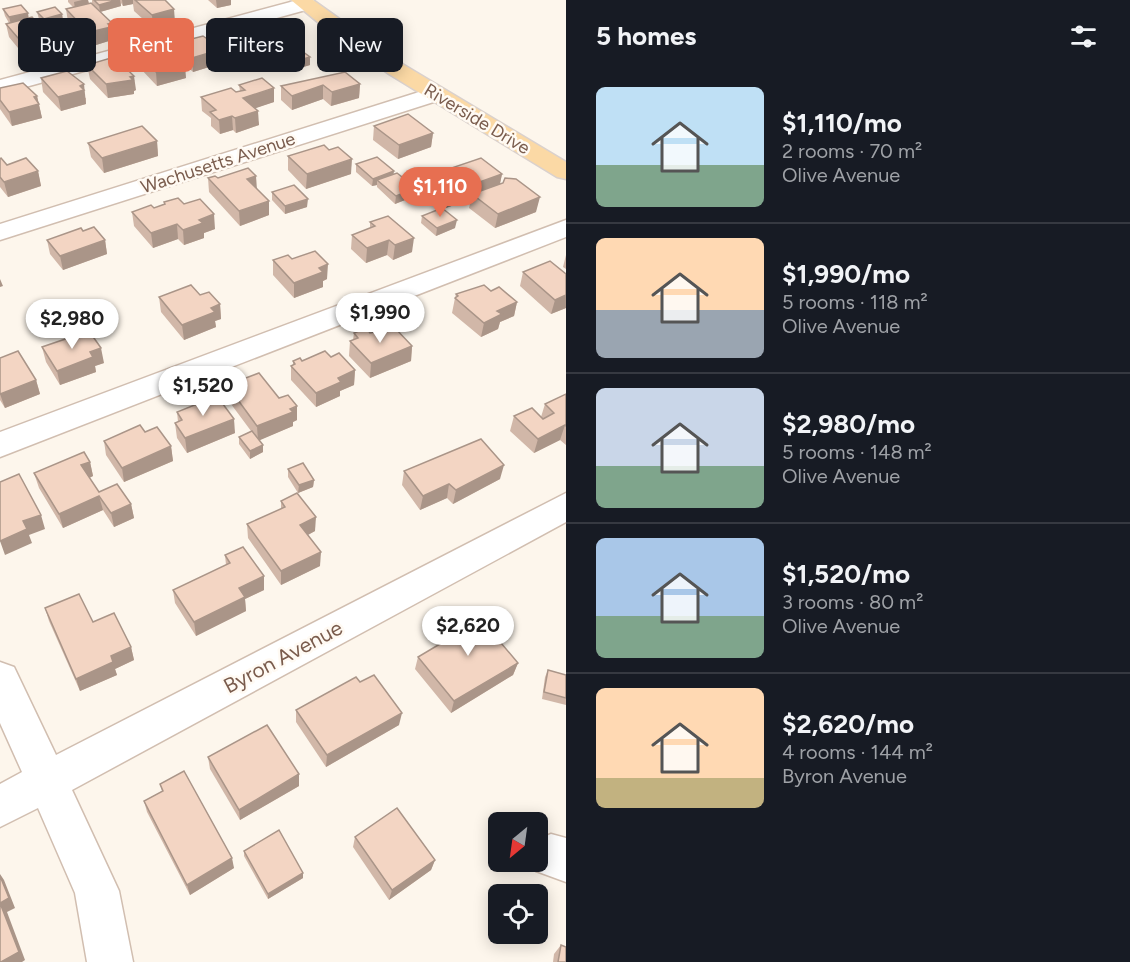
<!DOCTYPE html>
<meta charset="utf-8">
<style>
body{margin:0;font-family:Figtree,sans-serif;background:#20242c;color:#f1f3f6;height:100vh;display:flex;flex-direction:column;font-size:22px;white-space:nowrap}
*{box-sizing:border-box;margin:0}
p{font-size:20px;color:#9ea1a6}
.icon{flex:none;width:33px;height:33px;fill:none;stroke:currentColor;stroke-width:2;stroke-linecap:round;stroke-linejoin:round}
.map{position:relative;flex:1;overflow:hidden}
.panel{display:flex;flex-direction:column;background:#171b24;width:564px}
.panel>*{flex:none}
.top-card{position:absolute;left:18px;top:18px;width:458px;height:54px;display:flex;gap:12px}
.needle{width:39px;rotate:209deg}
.buttons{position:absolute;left:488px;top:812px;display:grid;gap:12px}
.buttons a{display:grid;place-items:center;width:60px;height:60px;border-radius:9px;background:#171b24;box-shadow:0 3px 15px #0003;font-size:30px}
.price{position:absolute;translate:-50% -51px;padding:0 14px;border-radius:21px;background:#fff;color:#222;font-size:20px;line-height:39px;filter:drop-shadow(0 2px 3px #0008)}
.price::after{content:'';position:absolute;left:50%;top:36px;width:18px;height:14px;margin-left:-9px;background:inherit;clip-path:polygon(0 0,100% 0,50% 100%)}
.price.on{background:#e76f51;color:#fff}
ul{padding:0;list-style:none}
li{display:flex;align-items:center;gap:18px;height:150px;padding:0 30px}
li+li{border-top:2px solid #363941}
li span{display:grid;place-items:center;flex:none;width:168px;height:120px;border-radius:9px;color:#555}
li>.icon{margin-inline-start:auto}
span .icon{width:72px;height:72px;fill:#fffc;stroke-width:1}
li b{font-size:26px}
h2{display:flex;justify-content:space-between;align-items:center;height:72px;padding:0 30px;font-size:26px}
.chip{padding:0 21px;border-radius:9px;background:#171b24;box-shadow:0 3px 15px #0003;font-size:21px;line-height:54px}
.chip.on{background:#e76f51;color:#fff}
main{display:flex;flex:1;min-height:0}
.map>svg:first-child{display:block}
</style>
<main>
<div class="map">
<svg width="566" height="962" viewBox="0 0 566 962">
<rect width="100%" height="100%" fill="#fdf6ec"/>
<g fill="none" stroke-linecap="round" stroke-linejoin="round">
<g stroke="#d1beb0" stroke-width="3">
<g id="minor">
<polygon points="298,0 313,0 316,4 313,8 0,94 0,80"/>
<polygon points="435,87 443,89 446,94 443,99 0,240 0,224"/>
<polygon points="566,220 566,237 0,457 0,432"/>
<polygon points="566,493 566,522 72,790 119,891 133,962 87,962 75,893 38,808 0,827 0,784 22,772 0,723 0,662 14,667 56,755"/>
<polygon points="551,834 566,838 566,882 536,871 531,861 537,861 537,840"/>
</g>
</g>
<g stroke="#dad1cd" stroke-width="3">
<polygon id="major" points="291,0 313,0 404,65 566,162 566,179 557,177 389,74 325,28"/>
</g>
<use href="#minor" fill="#fff" fill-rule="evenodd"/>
<use href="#major" fill="#fbd9a5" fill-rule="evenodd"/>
</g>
<g fill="#d1b7a8">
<polygon points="68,0 88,0 89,3 92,3 92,0 165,0 175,22 153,28 134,11 133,4 123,6 121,3 121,6 100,12 112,23 113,37 112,37 112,40 96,45 93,42 88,43 68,22 66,9 73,7 68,2"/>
<polygon points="208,0 231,0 231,5 217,8"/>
<polygon points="3,9 29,18 53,52 52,52 52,56 34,61 32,58 27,59 9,37 6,24 9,23 5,16"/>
<polygon points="37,12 62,14 63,21 46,26 39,19"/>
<polygon points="230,28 276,30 276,44 263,47 263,49 246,54 230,41"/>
<polygon points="206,38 220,43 221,57 219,57 219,64 193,72 177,57 176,43"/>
<polygon points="276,51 310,57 310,65 290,71 276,59"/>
<polygon points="137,53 186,78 157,86 139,67"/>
<polygon points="87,65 136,90 134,91 134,94 108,98 90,79"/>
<polygon points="41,78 86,98 86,104 61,111 43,92"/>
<polygon points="360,84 359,98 331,106 323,99 292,110 281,100 281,86"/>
<polygon points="239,85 274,102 255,108 259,125 236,133 233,130 220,134 211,126 211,118 202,111 201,97 240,91"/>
<polygon points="0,88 37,96 42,118 12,126 0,109"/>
<polygon points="374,126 433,133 431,147 398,159 373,140"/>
<polygon points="157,141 158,156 104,173 91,157 88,143"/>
<polygon points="288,156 351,174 306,189 288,170"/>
<polygon points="0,159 7,165 38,171 41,186 8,197 0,187"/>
<polygon points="356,164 393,174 415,196 395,204 377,187 377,185 372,186 356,172"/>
<polygon points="440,172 502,174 500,184 536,212 495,228 469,208 471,199 446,208 424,189 426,174"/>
<polygon points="208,178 218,178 257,188 269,215 240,226 209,192"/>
<polygon points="272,192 307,207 285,214 272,200"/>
<polygon points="164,202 184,204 215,229 204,233 204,238 184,245 178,239 153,248 134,226 132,212 154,208 164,205"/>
<polygon points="422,216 455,228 436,236 421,223"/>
<polygon points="370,222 412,252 393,260 387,255 366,263 351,249 352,235 370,228"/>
<polygon points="83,231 105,240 107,254 63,270 50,254 47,240"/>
<polygon points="566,255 566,269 563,267"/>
<polygon points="292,259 327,279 323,281 323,287 294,298 273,275 273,260"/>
<polygon points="523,272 566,274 566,308 551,314 520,286"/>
<polygon points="491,291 517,302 514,316 500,322 498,329 481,337 452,313 455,298 456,294"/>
<polygon points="200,295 220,304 221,319 215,321 216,327 184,340 161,312 159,297"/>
<polygon points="354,333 370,333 412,346 411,361 370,378 349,356 350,341 353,340"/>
<polygon points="42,347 104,363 95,366 96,372 60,385 46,362"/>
<polygon points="331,357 355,370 354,385 340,391 340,396 316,407 291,380 291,366 293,365 293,361"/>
<polygon points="0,358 36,380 40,394 5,408 0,400"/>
<polygon points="227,385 297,420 293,422 293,426 259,440 263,452 250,459 239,444 239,437 251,431 228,400"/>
<polygon points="566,394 566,445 560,440 534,453 510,431 514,416 541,417 545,404"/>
<polygon points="177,412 235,433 187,453 177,438 175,423 178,422"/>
<polygon points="145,432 171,446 173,461 124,482 106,455 104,441"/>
<polygon points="90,462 93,476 89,478 99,492 131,504 134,518 114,527 103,510 63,528 39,488 34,473"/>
<polygon points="288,469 314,480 313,487 298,493 288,477"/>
<polygon points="404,471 500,479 453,504 447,498 420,510 402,485"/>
<polygon points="281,501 315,531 308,535 320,566 281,585 248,538 247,524 281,509"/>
<polygon points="225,555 264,590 245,599 246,611 196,636 175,603 173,590 226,565"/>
<polygon points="45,608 93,622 131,647 134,660 115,669 117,675 80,691 49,621"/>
<polygon points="447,626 518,663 513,675 451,713 415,669 418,657 445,641 444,639"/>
<polygon points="548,670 566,675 566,705 542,699 545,677"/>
<polygon points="296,710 399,725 326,767 296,722"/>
<polygon points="208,757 299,786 240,820 210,769"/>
<polygon points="160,784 234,868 190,895 147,812 144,801 162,791"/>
<polygon points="355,837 435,860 431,870 389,900 353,847"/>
<polygon points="244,851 303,873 303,878 268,899 244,856"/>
<polygon points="561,945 566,962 553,962 554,954"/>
</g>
<g fill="#aa9588">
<polygon points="82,0 88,0 89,5 75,9 74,2"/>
<polygon points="117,0 120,0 121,6 100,12 99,5"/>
<polygon points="122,0 133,0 133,4 123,6"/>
<polygon points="216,0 231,0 231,5 217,8"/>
<polygon points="174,9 175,22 153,28 152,15"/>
<polygon points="28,13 29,20 11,24 9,17"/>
<polygon points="62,14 63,21 46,26 44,19"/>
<polygon points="112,23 113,37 112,37 112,40 96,45 94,31 108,24"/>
<polygon points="91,28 93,42 88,43 86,30"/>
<polygon points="276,30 276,44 263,47 263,49 246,54 245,41 261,34"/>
<polygon points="50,38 53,52 52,52 52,56 34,61 32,47"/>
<polygon points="220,43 221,57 219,57 219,64 193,72 192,58 213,45"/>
<polygon points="29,44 32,58 27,59 24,45"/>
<polygon points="310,57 310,65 290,71 290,63"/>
<polygon points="185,64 186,78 157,86 156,72"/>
<polygon points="134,76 136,90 134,91 134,94 108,98 106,84"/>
<polygon points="84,84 86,104 61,111 58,97"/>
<polygon points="360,84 359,98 331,106 332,92"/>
<polygon points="323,85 323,99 292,110 292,96"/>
<polygon points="274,88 274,102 244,112 243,98"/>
<polygon points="37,96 42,118 12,126 9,112 34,97"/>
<polygon points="258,111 259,125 236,133 235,118"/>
<polygon points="232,116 233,130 220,134 219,120"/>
<polygon points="433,133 431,147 398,159 399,145"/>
<polygon points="157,141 158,156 104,173 102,158"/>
<polygon points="352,159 351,174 306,189 307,174"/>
<polygon points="38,171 41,186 8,197 4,182"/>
<polygon points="394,171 393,179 377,180 377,185 372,186 373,179"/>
<polygon points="502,174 499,188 472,194 471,199 446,208 449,193"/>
<polygon points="256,176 257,190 247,179"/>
<polygon points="416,188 415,196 395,204 396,196"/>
<polygon points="540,197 536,212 495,228 498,214"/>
<polygon points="308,199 307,207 285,214 285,206"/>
<polygon points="269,201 269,215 240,226 239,211"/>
<polygon points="214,214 215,229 204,233 204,238 184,245 183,230 199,220"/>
<polygon points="457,220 455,228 436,236 437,228"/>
<polygon points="177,224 178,239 153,248 151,233"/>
<polygon points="414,238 412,252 393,260 395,245"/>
<polygon points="105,240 107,254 63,270 60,256"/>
<polygon points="389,240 387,255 366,263 367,248"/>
<polygon points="328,264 327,279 323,281 323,287 294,298 294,283 319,268"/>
<polygon points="0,279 3,286 0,287"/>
<polygon points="566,295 566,308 551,314 555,300"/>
<polygon points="517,302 514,316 500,322 498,329 481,337 484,323 497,311"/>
<polygon points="220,304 221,319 215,321 216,327 184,340 182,325 211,308"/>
<polygon points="412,346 411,361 370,378 371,363"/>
<polygon points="101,348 104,363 95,366 96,372 60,385 57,371 90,352"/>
<polygon points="355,370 354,385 340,391 340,396 316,407 316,393 338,378"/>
<polygon points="36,380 40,394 5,408 0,394"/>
<polygon points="297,406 297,420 293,422 293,426 258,441 257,426"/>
<polygon points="234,419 235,433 187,453 185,438"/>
<polygon points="565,425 560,440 534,453 538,439"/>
<polygon points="263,445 263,452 250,459 250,451"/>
<polygon points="171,446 173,461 124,482 122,468"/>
<polygon points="90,462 93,476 85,480 81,465"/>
<polygon points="504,465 500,479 453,504 456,490"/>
<polygon points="314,480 313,487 298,493 299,485"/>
<polygon points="449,484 447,498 420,510 423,496"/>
<polygon points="99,496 103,510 63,528 59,514"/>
<polygon points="131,504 134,518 114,527 111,513"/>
<polygon points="41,515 45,529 29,535 32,543 5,555 0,541 23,521"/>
<polygon points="316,517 315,531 300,539 300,525"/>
<polygon points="321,552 320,566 281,585 281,571"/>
<polygon points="264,576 264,590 245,599 246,611 196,636 194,622 239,588"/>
<polygon points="131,647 134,660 115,669 117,675 80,691 76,679 111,656"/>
<polygon points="518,663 513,675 451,713 454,701"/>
<polygon points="402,713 399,725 326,767 327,755"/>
<polygon points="299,774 299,786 240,820 239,810"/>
<polygon points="232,858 234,868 190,895 187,885"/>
<polygon points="435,860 431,870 389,900 392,890"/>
<polygon points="303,873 303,878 268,899 268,894"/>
<polygon points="0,874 4,880 15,908 7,912 25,960 22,962 1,962"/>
</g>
<g fill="#f3d5c3" stroke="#aa9588" stroke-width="1.5">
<polygon points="94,0 117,0 99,5"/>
<polygon points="135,0 165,0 174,9 152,15"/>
<polygon points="91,3 112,23 108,24 111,27 94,31 91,28 86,30 66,9"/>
<polygon points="21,5 28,13 9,17 3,9"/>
<polygon points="55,7 62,14 44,19 37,12"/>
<polygon points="32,17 50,38 47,39 50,42 32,47 29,44 24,45 6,24"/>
<polygon points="262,19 276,30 261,34 263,36 245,41 230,28"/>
<polygon points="203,36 206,38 213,37 220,43 213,45 219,50 192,58 176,43"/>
<polygon points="166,46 185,64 156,72 137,53"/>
<polygon points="295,46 310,57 290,63 276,51"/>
<polygon points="114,57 134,76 130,77 133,80 106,84 87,65"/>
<polygon points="67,71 84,84 80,86 84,90 58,97 41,78"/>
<polygon points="345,72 360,84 332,92 323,85 292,96 281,86"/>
<polygon points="262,78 274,88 243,98 258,111 235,118 232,116 219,120 210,112 216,110 201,97 231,88 236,92 245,90 239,85"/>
<polygon points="23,83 37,96 34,97 39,104 9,112 0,100 0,88"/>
<polygon points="408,114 433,133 399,145 374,126"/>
<polygon points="142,126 157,141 102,158 88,143"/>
<polygon points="324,145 329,150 338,147 352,159 307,174 288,156"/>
<polygon points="377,157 394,171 373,179 356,164"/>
<polygon points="1,158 7,165 26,158 38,171 4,182 0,177 0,159"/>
<polygon points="481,158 502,174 449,193 426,174 438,170 440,172"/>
<polygon points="248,168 256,176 247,179 269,201 239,211 208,178 215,176 218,178"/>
<polygon points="397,173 416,188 396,196 377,180"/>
<polygon points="505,178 516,179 540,197 498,214 472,194 503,183"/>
<polygon points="294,185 308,199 285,206 272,192"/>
<polygon points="178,198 184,204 200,199 214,214 199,220 203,223 183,230 177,224 151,233 132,212 151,205 154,208 165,204 164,202"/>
<polygon points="442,208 457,220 437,228 422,216"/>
<polygon points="388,216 414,238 395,245 389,240 367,248 352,235 375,226 370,222"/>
<polygon points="94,227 105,240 60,256 47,240 81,228 83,231"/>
<polygon points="315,251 328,264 319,268 323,272 294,283 273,260 288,255 292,259"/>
<polygon points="550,261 566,274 566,295 555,300 523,272"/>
<polygon points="191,285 200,295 209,292 220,304 211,308 215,312 182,325 159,297"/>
<polygon points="484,285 491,291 499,287 517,302 497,311 502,314 484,323 455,298 458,296 456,294"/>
<polygon points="366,328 370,333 395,328 412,346 371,363 350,341 358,338 354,333"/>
<polygon points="89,331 101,348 90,352 93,357 57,371 42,347"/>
<polygon points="18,351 36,380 0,394 0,358"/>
<polygon points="325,351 331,357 339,353 355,370 338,378 341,382 316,393 291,366 295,364 293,361 300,358 302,361"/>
<polygon points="259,373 279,398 288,395 297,406 290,409 293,412 257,426 227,385"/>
<polygon points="566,394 566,426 565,425 538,439 514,416 532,408 543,419 554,413 545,404"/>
<polygon points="217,396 234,419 185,438 175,423 182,420 177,412"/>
<polygon points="140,425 145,432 157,427 171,446 122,468 104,441"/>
<polygon points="252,431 263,445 250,451 239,437"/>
<polygon points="481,439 504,465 456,490 449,484 423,496 404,471"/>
<polygon points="84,452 90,462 81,465 99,492 117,484 131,504 111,513 99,496 59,514 34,473"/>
<polygon points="303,463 314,480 299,485 288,469"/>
<polygon points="19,474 41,515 23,521 27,529 0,541 0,482"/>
<polygon points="297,493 316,517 300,525 321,552 281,571 247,524 285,507 281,501"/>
<polygon points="243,547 264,576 239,588 245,597 194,622 173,590 230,563 225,555"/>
<polygon points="79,594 93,622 114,613 131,647 111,656 113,662 76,679 45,608"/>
<polygon points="474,611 518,663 454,701 418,657 455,635 447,626"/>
<polygon points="548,670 566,675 566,698 544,692"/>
<polygon points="374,675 402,713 327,755 296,710 356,677 360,682"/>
<polygon points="267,725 299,774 239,810 208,757"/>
<polygon points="184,771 232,858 187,885 144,801 163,791 160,784"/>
<polygon points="397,808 435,860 392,890 355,837"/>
<polygon points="279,830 303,873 268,894 244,851"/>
<polygon points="0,876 9,898 0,903 19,952 1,962 0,962"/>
<polygon points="561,945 566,947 566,962 558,962"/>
</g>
<g text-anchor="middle" stroke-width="5" stroke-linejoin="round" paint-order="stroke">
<g font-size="18" fill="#7a5c4d" stroke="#fffaf3">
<text transform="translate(477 119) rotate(31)" y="6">Riverside Drive</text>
<text transform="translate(218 163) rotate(-18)" y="6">Wachusetts Avenue</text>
</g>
<g font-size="21" fill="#7a5c4d" stroke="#fffaf3">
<text transform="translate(283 657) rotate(-28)" y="7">Byron Avenue</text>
</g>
</g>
</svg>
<div class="buttons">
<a><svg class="needle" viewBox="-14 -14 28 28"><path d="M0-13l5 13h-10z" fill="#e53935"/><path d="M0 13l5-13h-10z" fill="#9ea1a6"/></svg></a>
<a><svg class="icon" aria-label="locate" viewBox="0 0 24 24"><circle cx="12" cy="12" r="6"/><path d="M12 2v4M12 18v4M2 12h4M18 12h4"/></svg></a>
</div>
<b class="price on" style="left:440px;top:218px">$1,110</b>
<b class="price" style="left:380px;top:344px">$1,990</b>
<b class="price" style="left:72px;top:350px">$2,980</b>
<b class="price" style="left:203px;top:417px">$1,520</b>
<b class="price" style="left:468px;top:657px">$2,620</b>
<div class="top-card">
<a class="chip">Buy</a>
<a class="chip on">Rent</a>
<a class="chip">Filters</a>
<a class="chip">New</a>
</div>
</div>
<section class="panel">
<h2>5 homes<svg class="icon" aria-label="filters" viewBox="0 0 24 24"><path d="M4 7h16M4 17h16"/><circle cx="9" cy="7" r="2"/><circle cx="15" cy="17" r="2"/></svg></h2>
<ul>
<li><span style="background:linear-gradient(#bfe0f5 65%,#7fa58c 0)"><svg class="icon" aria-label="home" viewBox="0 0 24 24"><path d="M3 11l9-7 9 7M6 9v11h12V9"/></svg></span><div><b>$1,110/mo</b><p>2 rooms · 70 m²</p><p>Olive Avenue</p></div></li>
<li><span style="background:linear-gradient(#ffd9b3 60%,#9aa5b1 0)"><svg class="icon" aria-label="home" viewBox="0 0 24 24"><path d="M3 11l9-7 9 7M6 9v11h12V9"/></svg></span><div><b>$1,990/mo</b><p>5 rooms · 118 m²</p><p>Olive Avenue</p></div></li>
<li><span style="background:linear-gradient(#c9d6e8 65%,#7fa58c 0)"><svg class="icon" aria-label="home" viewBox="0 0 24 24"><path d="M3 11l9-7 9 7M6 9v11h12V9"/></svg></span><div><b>$2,980/mo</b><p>5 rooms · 148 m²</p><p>Olive Avenue</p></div></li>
<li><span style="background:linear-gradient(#a9c7e8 65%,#7fa58c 0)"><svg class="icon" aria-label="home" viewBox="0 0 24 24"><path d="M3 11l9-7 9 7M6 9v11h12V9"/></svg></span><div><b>$1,520/mo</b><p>3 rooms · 80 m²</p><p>Olive Avenue</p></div></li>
<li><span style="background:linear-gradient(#ffd9b3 75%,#c2b280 0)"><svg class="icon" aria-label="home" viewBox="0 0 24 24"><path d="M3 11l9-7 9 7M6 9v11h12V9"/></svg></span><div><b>$2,620/mo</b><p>4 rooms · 144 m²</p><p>Byron Avenue</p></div></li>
</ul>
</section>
</main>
